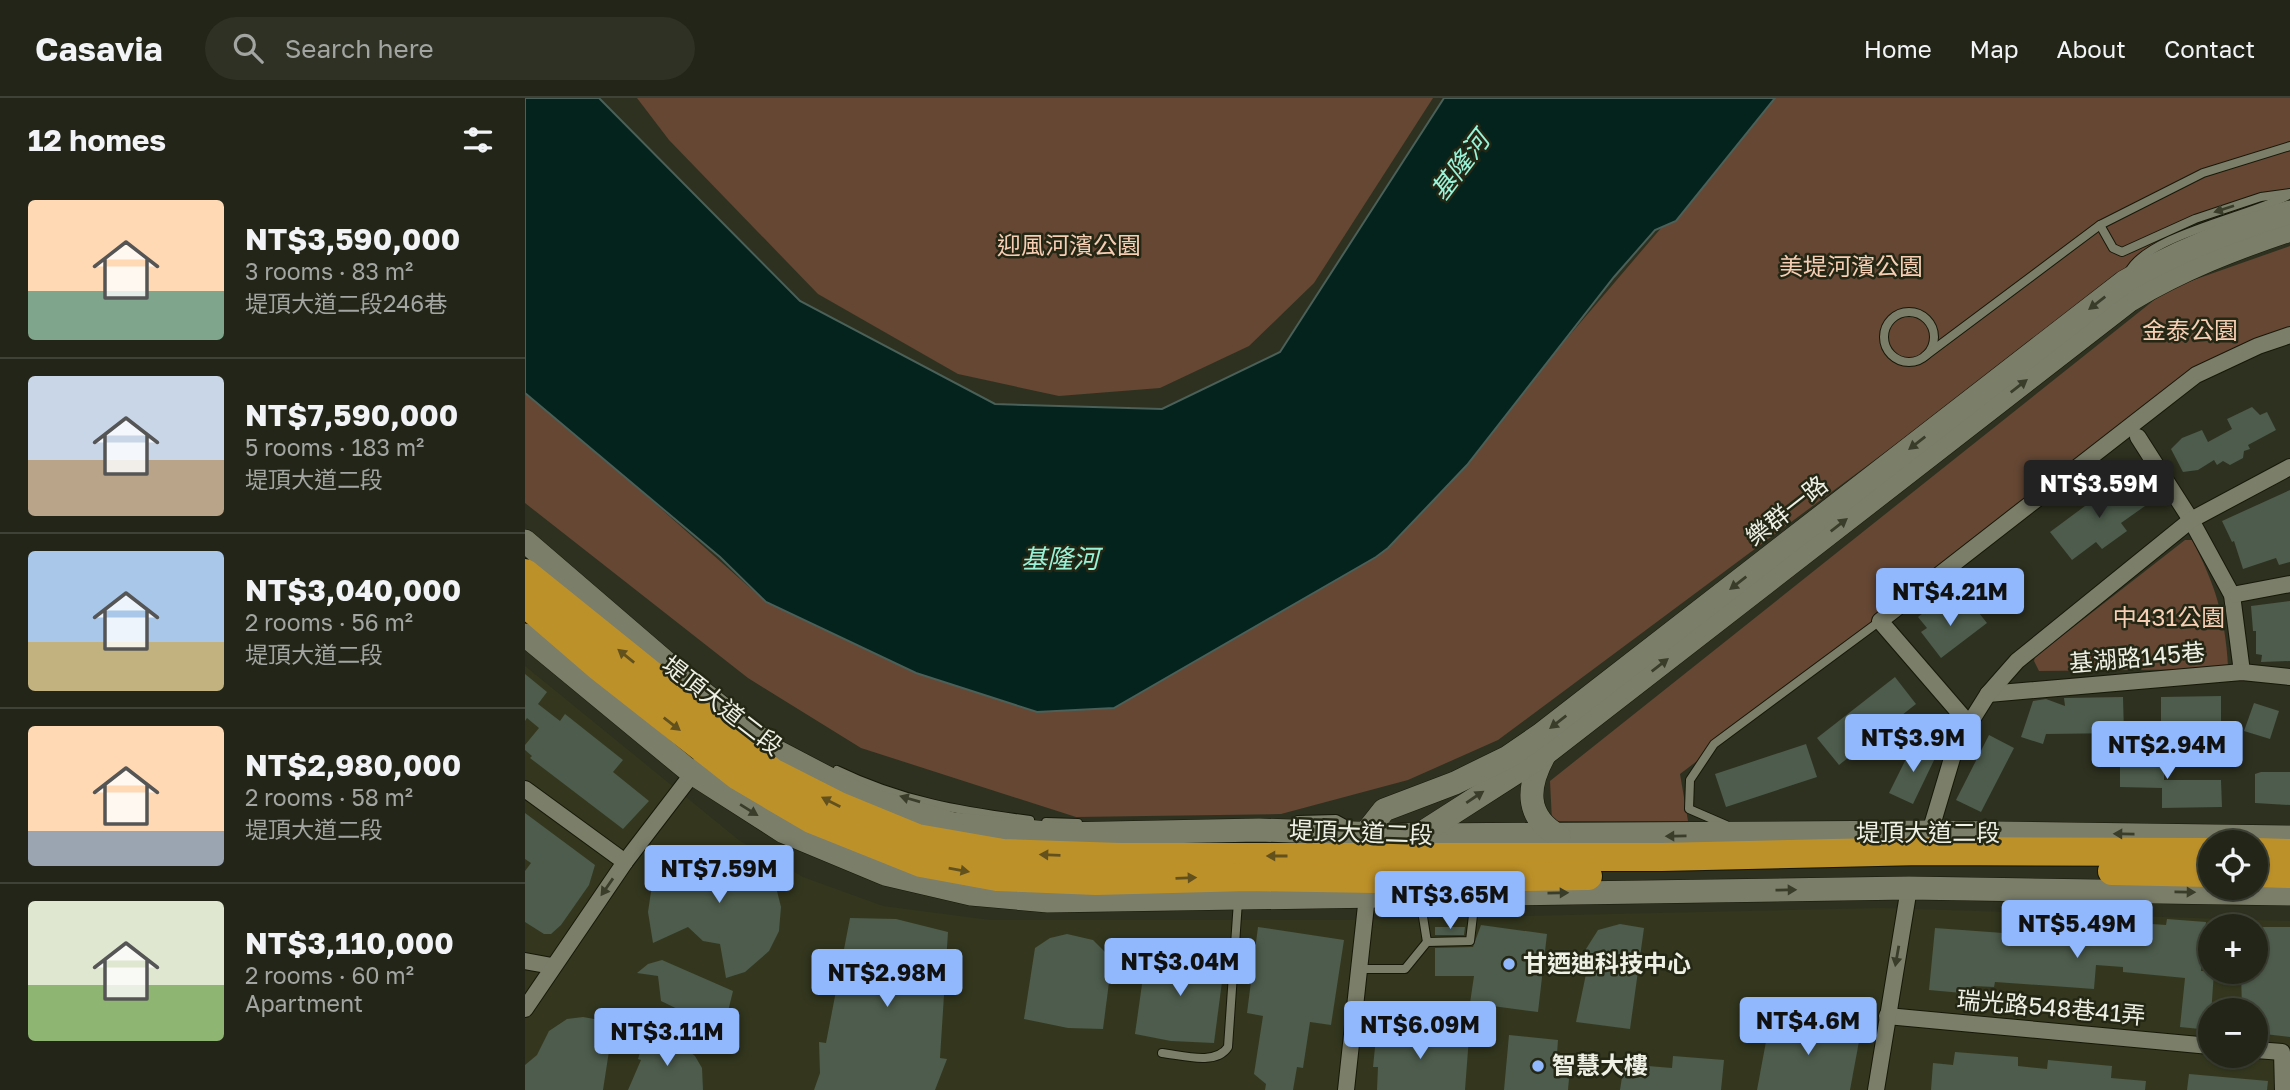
<!DOCTYPE html>
<meta charset="utf-8">
<style>
body{margin:0;font-family:"Golos Text","Noto Sans TC",sans-serif;background:#2e3124;color:#f1f3f6;height:100vh;display:flex;flex-direction:column;font-size:26px;white-space:nowrap}
*{box-sizing:border-box;margin:0}
p{font-size:23px;color:#a2a5a1}
.icon{flex:none;width:38px;height:38px;fill:none;stroke:currentColor;stroke-width:2;stroke-linecap:round;stroke-linejoin:round}
.map{position:relative;flex:1;overflow:hidden}
.side{display:flex;flex-direction:column;background:#222517;width:525px}
.side>*{flex:none}
.fabs{position:absolute;left:1673px;top:732px;display:grid;gap:14px}
.fabs a{display:grid;place-items:center;width:70px;height:70px;border-radius:50%;background:#222517;box-shadow:0 2px 5px #0004,0 0 0 2px #3f4236;font-size:35px}
.price{position:absolute;translate:-50% -60px;padding:0 16px;border-radius:7px;background:#91b8fd;color:#111;font-size:23px;line-height:46px;filter:drop-shadow(0 2px 4px #0008)}
.price::after{content:'';position:absolute;left:50%;top:42px;width:21px;height:16px;margin-left:-10px;background:inherit;clip-path:polygon(0 0,100% 0,50% 100%)}
.price.current{background:#222;color:#fff}
ul{padding:0;list-style:none}
li{display:flex;align-items:center;gap:21px;height:175px;padding:0 28px}
li+li{border-top:2px solid #3f4236}
li span{display:grid;place-items:center;flex:none;width:196px;height:140px;border-radius:7px;color:#555}
li>.icon{margin-inline-start:auto}
span .icon{width:84px;height:84px;fill:#fffc;stroke-width:1}
li b{font-size:30px}
h2{display:flex;justify-content:space-between;align-items:center;height:84px;padding:0 28px;font-size:30px}
header{display:flex;align-items:center;gap:42px;box-sizing:border-box;height:98px;padding:0 35px;background:#222517;border-bottom:2px solid #3f4236}
header strong{font-size:33px}
nav{display:flex;gap:38px;margin-inline-start:auto;font-size:24px}
.search{width:490px;height:63px;background:#2e3124;display:flex;align-items:center;gap:18px;box-sizing:border-box;padding:0 24px;border-radius:38px;color:#a2a5a1;font-size:26px}
main{display:flex;flex:1;min-height:0}
.map>svg:first-child{display:block}
</style>
<header>
<strong>Casavia</strong>
<div class="search"><svg class="icon" aria-label="search" viewBox="0 0 24 24"><circle cx="10" cy="10" r="6"/><path d="M15 15l6 6"/></svg>Search here</div>
<nav><a>Home</a><a>Map</a><a>About</a><a>Contact</a></nav>
</header>
<main>
<section class="side">
<h2>12 homes<svg class="icon" aria-label="filters" viewBox="0 0 24 24"><path d="M4 7h16M4 17h16"/><circle cx="9" cy="7" r="2"/><circle cx="15" cy="17" r="2"/></svg></h2>
<ul>
<li><span style="background:linear-gradient(#ffd9b3 65%,#7fa58c 0)"><svg class="icon" aria-label="home" viewBox="0 0 24 24"><path d="M3 11l9-7 9 7M6 9v11h12V9"/></svg></span><div><b>NT$3,590,000</b><p>3 rooms · 83 m²</p><p>堤頂大道二段246巷</p></div></li>
<li><span style="background:linear-gradient(#c9d6e8 60%,#b9a48a 0)"><svg class="icon" aria-label="home" viewBox="0 0 24 24"><path d="M3 11l9-7 9 7M6 9v11h12V9"/></svg></span><div><b>NT$7,590,000</b><p>5 rooms · 183 m²</p><p>堤頂大道二段</p></div></li>
<li><span style="background:linear-gradient(#a9c7e8 65%,#c2b280 0)"><svg class="icon" aria-label="home" viewBox="0 0 24 24"><path d="M3 11l9-7 9 7M6 9v11h12V9"/></svg></span><div><b>NT$3,040,000</b><p>2 rooms · 56 m²</p><p>堤頂大道二段</p></div></li>
<li><span style="background:linear-gradient(#ffd9b3 75%,#9aa5b1 0)"><svg class="icon" aria-label="home" viewBox="0 0 24 24"><path d="M3 11l9-7 9 7M6 9v11h12V9"/></svg></span><div><b>NT$2,980,000</b><p>2 rooms · 58 m²</p><p>堤頂大道二段</p></div></li>
<li><span style="background:linear-gradient(#dfe7d0 60%,#8fb573 0)"><svg class="icon" aria-label="home" viewBox="0 0 24 24"><path d="M3 11l9-7 9 7M6 9v11h12V9"/></svg></span><div><b>NT$3,110,000</b><p>2 rooms · 60 m²</p><p>Apartment</p></div></li>
</ul>
</section>
<div class="map">
<svg width="1765" height="992" viewBox="0 0 1765 992">
<rect width="100%" height="100%" fill="#2e311f"/>
<path fill="#34371e" fill-rule="evenodd" d="M0,568L215,743L278,779L358,808L465,822H825L1356,810L1765,823V992H0ZM1685,828H1731V873H1685ZM1685,912H1731V957H1685Z"/>
<g fill="#654734">
<polygon points="112,0 908,0 789,185 724,248 635,290 534,298 433,276 293,196 144,42"/>
<polygon points="1247,0 1765,0 1765,97 1667,126 973,642 883,682 756,716 551,719 336,650 223,580 0,405 0,290 241,504 863,450"/>
<polygon points="1765,148 1765,244 1694,268 1603,334 1155,676 1163,723 1027,723 1025,683 1643,191"/>
<path d="M1660,442H1667C1690,486 1700,518 1703,568L1700,571L1514,573L1509,563L1510,559Z"/>
</g>
<polygon fill="#04231c" stroke="#4a6058" stroke-width="2" points="0,0 74,0 275,203 470,306 637,311 755,254 919,0 1250,0 1151,123 1130,132 1089,179 942,367 863,450 851,459 589,610 512,614 391,575 241,504 195,459 0,295"/>
<g fill="#4d5c4c">
<polygon points="1727,309 1735,317 1742,314 1751,332 1723,347 1725,351 1719,353 1718,360 1705,367 1698,363 1692,367 1689,362 1673,372 1658,374 1646,351 1657,340 1677,332 1683,344 1707,331 1702,321"/>
<polygon points="1599,379 1620,408 1596,425 1602,433 1577,451 1571,444 1547,462 1525,434"/>
<polygon points="1765,392 1765,464 1754,467 1751,460 1718,471 1709,443 1707,444 1697,423"/>
<polygon points="1765,503 1765,563 1736,564 1737,557 1731,556 1731,533 1728,533 1726,508"/>
<polygon points="1411,505 1424,522 1446,505 1462,525 1416,560 1396,534 1402,530 1393,519"/>
<polygon points="0,576 22,594 13,606 35,623 40,616 98,662 88,674 124,703 98,731 5,660 7,658 0,652 0,647 14,630 2,620 0,623"/>
<polygon points="1370,579 1391,606 1314,667 1292,640"/>
<polygon points="1696,598 1696,634 1636,635 1636,599"/>
<polygon points="1598,599 1599,635 1521,636 1518,646 1496,639 1508,603 1521,601 1540,608 1539,600"/>
<polygon points="1729,605 1754,613 1745,641 1719,633"/>
<polygon points="1464,637 1489,650 1456,714 1431,702"/>
<polygon points="1389,645 1412,656 1388,706 1364,695"/>
<polygon points="1281,646 1292,679 1201,709 1190,676"/>
<polygon points="1595,652 1639,653 1639,682 1696,682 1697,709 1637,710 1637,690 1595,689"/>
<polygon points="1736,674 1765,674 1765,707 1730,705 1730,676"/>
<polygon points="0,715 70,767 64,787 36,827 26,836 19,836 0,824 0,773 6,765 0,761"/>
<polygon points="197,750 233,759 251,789 256,809 254,833 244,853 220,874 201,880 195,846 178,843 163,829 128,845 123,814 126,794 143,769 170,753"/>
<polygon points="325,820 371,821 423,834 415,960 422,961 410,992 289,992 295,975 294,944 301,945"/>
<polygon points="1642,821 1681,824 1676,873 1689,873 1685,932 1655,929 1660,880 1598,874 1598,869 1571,867 1569,891 1470,884 1469,889 1448,888 1448,896 1404,892 1410,830 1492,836 1493,829 1584,835 1585,823 1641,827"/>
<polygon points="1095,826 1119,830 1105,931 1051,924 1061,876 1058,875 1061,851 1073,832"/>
<polygon points="956,827 1022,836 1013,914 945,905 949,878 910,878 910,850 948,849"/>
<polygon points="733,829 819,842 806,927 785,924 778,970 772,969 768,992 740,992 741,986 729,976 738,918 722,915"/>
<polygon points="910,829 940,829 939,837 910,837"/>
<polygon points="1731,829 1765,829 1765,939 1731,935 1731,912 1717,912 1716,873 1731,873"/>
<polygon points="542,836 568,842 587,861 578,931 543,930 499,921 510,850 525,840"/>
<polygon points="662,851 679,857 698,876 689,945 646,943 610,936 620,865 644,852"/>
<polygon points="137,862 208,893 195,946 169,919 136,903 133,878 112,875 123,866"/>
<polygon points="58,919 91,925 89,932 94,934 89,954 84,953 78,992 0,992 0,967 12,957 24,933 42,921"/>
<polygon points="1245,922 1291,924 1335,938 1325,992 1232,992"/>
<polygon points="852,930 944,939 940,992 852,992 853,969 848,969"/>
<polygon points="126,936 143,941 142,946 160,950 170,958 177,970 178,992 103,992 116,962 113,961 119,941 124,943"/>
<polygon points="984,937 1033,942 1032,956 1046,958 1043,992 979,992"/>
<polygon points="1430,954 1493,959 1493,968 1522,971 1523,962 1587,968 1586,980 1621,983 1620,992 1406,992 1408,965 1428,967"/>
<polygon points="1148,958 1199,962 1196,992 1095,992 1099,966 1147,970"/>
<polygon points="1664,976 1743,983 1742,992 1662,992"/>
</g>
<g fill="none" stroke-linecap="round" stroke-linejoin="round">
<g stroke="#171808" stroke-width="10">
<g id="lane">
<polyline points="1575,127 1588,150 1597,154 1670,121 1736,99 1765,95"/>
<path d="M1604,174C1621,138 1725,118 1762,98"/>
<circle cx="1384" cy="239" r="25"/>
<polyline points="1400,258 1575,127 1678,75 1765,48"/>
<path d="M312,672C376,703 435,713 505,722"/>
<polyline points="773,722 811,721 822,727"/>
<polyline points="521,724 553,725"/>
<polyline points="1201,727 1164,711 1165,682 1189,646 1355,523"/>
<polyline points="895,800 902,844 945,843 950,800"/>
<polyline points="834,871 880,871 902,844"/>
<path d="M637,955C656,957 691,968 703,949L713,803"/>
</g>
</g>
<g stroke="#171808" stroke-width="18">
<g id="street">
<polyline points="1613,339 1666,422 1707,497 1717,574"/>
<polyline points="1707,497 1765,486"/>
<polyline points="1463,596 1717,574 1765,579"/>
<polyline points="1444,626 1355,523 1671,277 1733,248 1765,237"/>
<polyline points="0,691 100,764"/>
<polyline points="1405,734 1431,647 1463,596 1492,563 1666,422 1765,369"/>
<polyline points="0,863 27,868"/>
<polyline points="0,911 100,764 188,649"/>
<polyline points="1362,918 1685,948"/>
<polyline points="1731,952 1757,954 1758,992"/>
<polyline points="821,992 842,798"/>
<polyline points="1351,992 1384,790"/>
</g>
</g>
<g stroke="#171808" stroke-width="24">
<g id="secondary">
<polyline points="0,443 158,579 251,653 341,700 428,726 533,736 734,732 893,737 1405,734 1765,739"/>
<polyline points="0,537 167,675 259,734 360,776 446,796 523,803 1384,790 1765,796"/>
<path d="M1020,656C1002,688 999,718 1034,738"/>
<path d="M892,738L1020,656L1605,202C1657,171 1708,151 1765,132"/>
<path d="M831,740L840,736L859,712L930,685L983,659L1015,637L1599,184C1652,153 1706,133 1765,114"/>
</g>
</g>
<g stroke="#171808" stroke-width="30">
<g id="highway">
<polyline points="0,475 247,674 314,708 392,740 478,755 595,759 1137,759 1397,753 1685,754"/>
<polyline points="0,505 73,568 213,678 286,721 396,765 472,779 571,783 723,779 850,781 1063,778"/>
<polyline points="1731,754 1765,755"/>
<polyline points="1587,773 1685,775"/>
<polyline points="1731,775 1765,776"/>
</g>
</g>
<use href="#lane" stroke="#7b7e69" stroke-width="8"/>
<use href="#street" stroke="#7b7e69" stroke-width="16"/>
<use href="#secondary" stroke="#7b7e69" stroke-width="23"/>
<use href="#highway" stroke="#bd9129" stroke-width="28"/>
</g>
<defs><path id="oneway-solid" d="M-6-.8H1V-3.2L6.5 0L1 3.2V.8H-6Z" transform="scale(1.75)"/></defs>
<g fill="#3a3d2a">
<use href="#oneway-solid" transform="translate(1699 111) rotate(162)"/>
<use href="#oneway-solid" transform="translate(1572 205) rotate(142)"/>
<use href="#oneway-solid" transform="translate(1494 288) rotate(-38)"/>
<use href="#oneway-solid" transform="translate(1392 345) rotate(142)"/>
<use href="#oneway-solid" transform="translate(1314 427) rotate(-38)"/>
<use href="#oneway-solid" transform="translate(1213 485) rotate(142)"/>
<use href="#oneway-solid" transform="translate(1135 567) rotate(-38)"/>
<use href="#oneway-solid" transform="translate(1033 624) rotate(142)"/>
<use href="#oneway-solid" transform="translate(950 699) rotate(-34)"/>
<use href="#oneway-solid" transform="translate(385 701) rotate(-164)"/>
<use href="#oneway-solid" transform="translate(224 712) rotate(32)"/>
<use href="#oneway-solid" transform="translate(1599 736) rotate(-179)"/>
<use href="#oneway-solid" transform="translate(1151 738) rotate(179)"/>
<use href="#oneway-solid" transform="translate(82 789) rotate(125)"/>
<use href="#oneway-solid" transform="translate(1261 792) rotate(-1)"/>
<use href="#oneway-solid" transform="translate(1660 794) rotate(1)"/>
<use href="#oneway-solid" transform="translate(1033 795) rotate(-1)"/>
<use href="#oneway-solid" transform="translate(1372 858) rotate(100)"/>
</g>
<g fill="#62511d">
<use href="#oneway-solid" transform="translate(101 558) rotate(-141)"/>
<use href="#oneway-solid" transform="translate(147 626) rotate(38)"/>
<use href="#oneway-solid" transform="translate(306 704) rotate(-153)"/>
<use href="#oneway-solid" transform="translate(525 757) rotate(-178)"/>
<use href="#oneway-solid" transform="translate(752 758) rotate(180)"/>
<use href="#oneway-solid" transform="translate(434 772) rotate(10)"/>
<use href="#oneway-solid" transform="translate(661 780) rotate(-2)"/>
</g>
<g fill="#91b8fd" stroke="#252715" stroke-width="2.5">
<circle cx="984" cy="866" r="7"/>
<circle cx="1013" cy="968" r="7"/>
</g>
<g text-anchor="middle" stroke-width="5" stroke-linejoin="round" paint-order="stroke">
<g font-size="24" fill="#f6ceb4" stroke="#252715">
<text x="544" y="156">迎風河濱公園</text>
<text x="1326" y="177">美堤河濱公園</text>
<text x="1665" y="241">金泰公園</text>
<text x="1644" y="528">中431公園</text>
</g>
<g font-size="24" fill="#eef0e5" stroke="#252715">
<text transform="translate(1262 413) rotate(-38)" y="8">樂群一路</text>
<text transform="translate(1612 560) rotate(-5)" y="8">基湖路145巷</text>
<text transform="translate(197 608) rotate(38)" y="8">堤頂大道二段</text>
<text transform="translate(836 735) rotate(2)" y="8">堤頂大道二段</text>
<text x="1403" y="743">堤頂大道二段</text>
<text transform="translate(1526 910) rotate(5)" y="8">瑞光路548巷41弄</text>
</g>
<g font-size="24" font-weight="bold" fill="#eef0e5" stroke="#252715" text-anchor="start">
<text x="998" y="874">甘迺迪科技中心</text>
<text x="1027" y="976">智慧大樓</text>
</g>
<g font-size="26" font-style="italic" fill="#98f3d8" stroke="#252715">
<text transform="translate(935 68) rotate(-53)" y="9">基隆河</text>
<text x="535" y="470">基隆河</text>
</g>
</g>
</svg>
<div class="fabs">
<a><svg class="icon" aria-label="locate" viewBox="0 0 24 24"><circle cx="12" cy="12" r="6"/><path d="M12 2v4M12 18v4M2 12h4M18 12h4"/></svg></a>
<a>+</a>
<a>−</a>
</div>
<b class="price current" style="left:1574px;top:422px">NT$3.59M</b>
<b class="price" style="left:1425px;top:530px">NT$4.21M</b>
<b class="price" style="left:1388px;top:676px">NT$3.9M</b>
<b class="price" style="left:1642px;top:683px">NT$2.94M</b>
<b class="price" style="left:194px;top:807px">NT$7.59M</b>
<b class="price" style="left:925px;top:833px">NT$3.65M</b>
<b class="price" style="left:1552px;top:862px">NT$5.49M</b>
<b class="price" style="left:655px;top:900px">NT$3.04M</b>
<b class="price" style="left:362px;top:911px">NT$2.98M</b>
<b class="price" style="left:1283px;top:959px">NT$4.6M</b>
<b class="price" style="left:895px;top:963px">NT$6.09M</b>
<b class="price" style="left:142px;top:970px">NT$3.11M</b>
</div>
</main>
